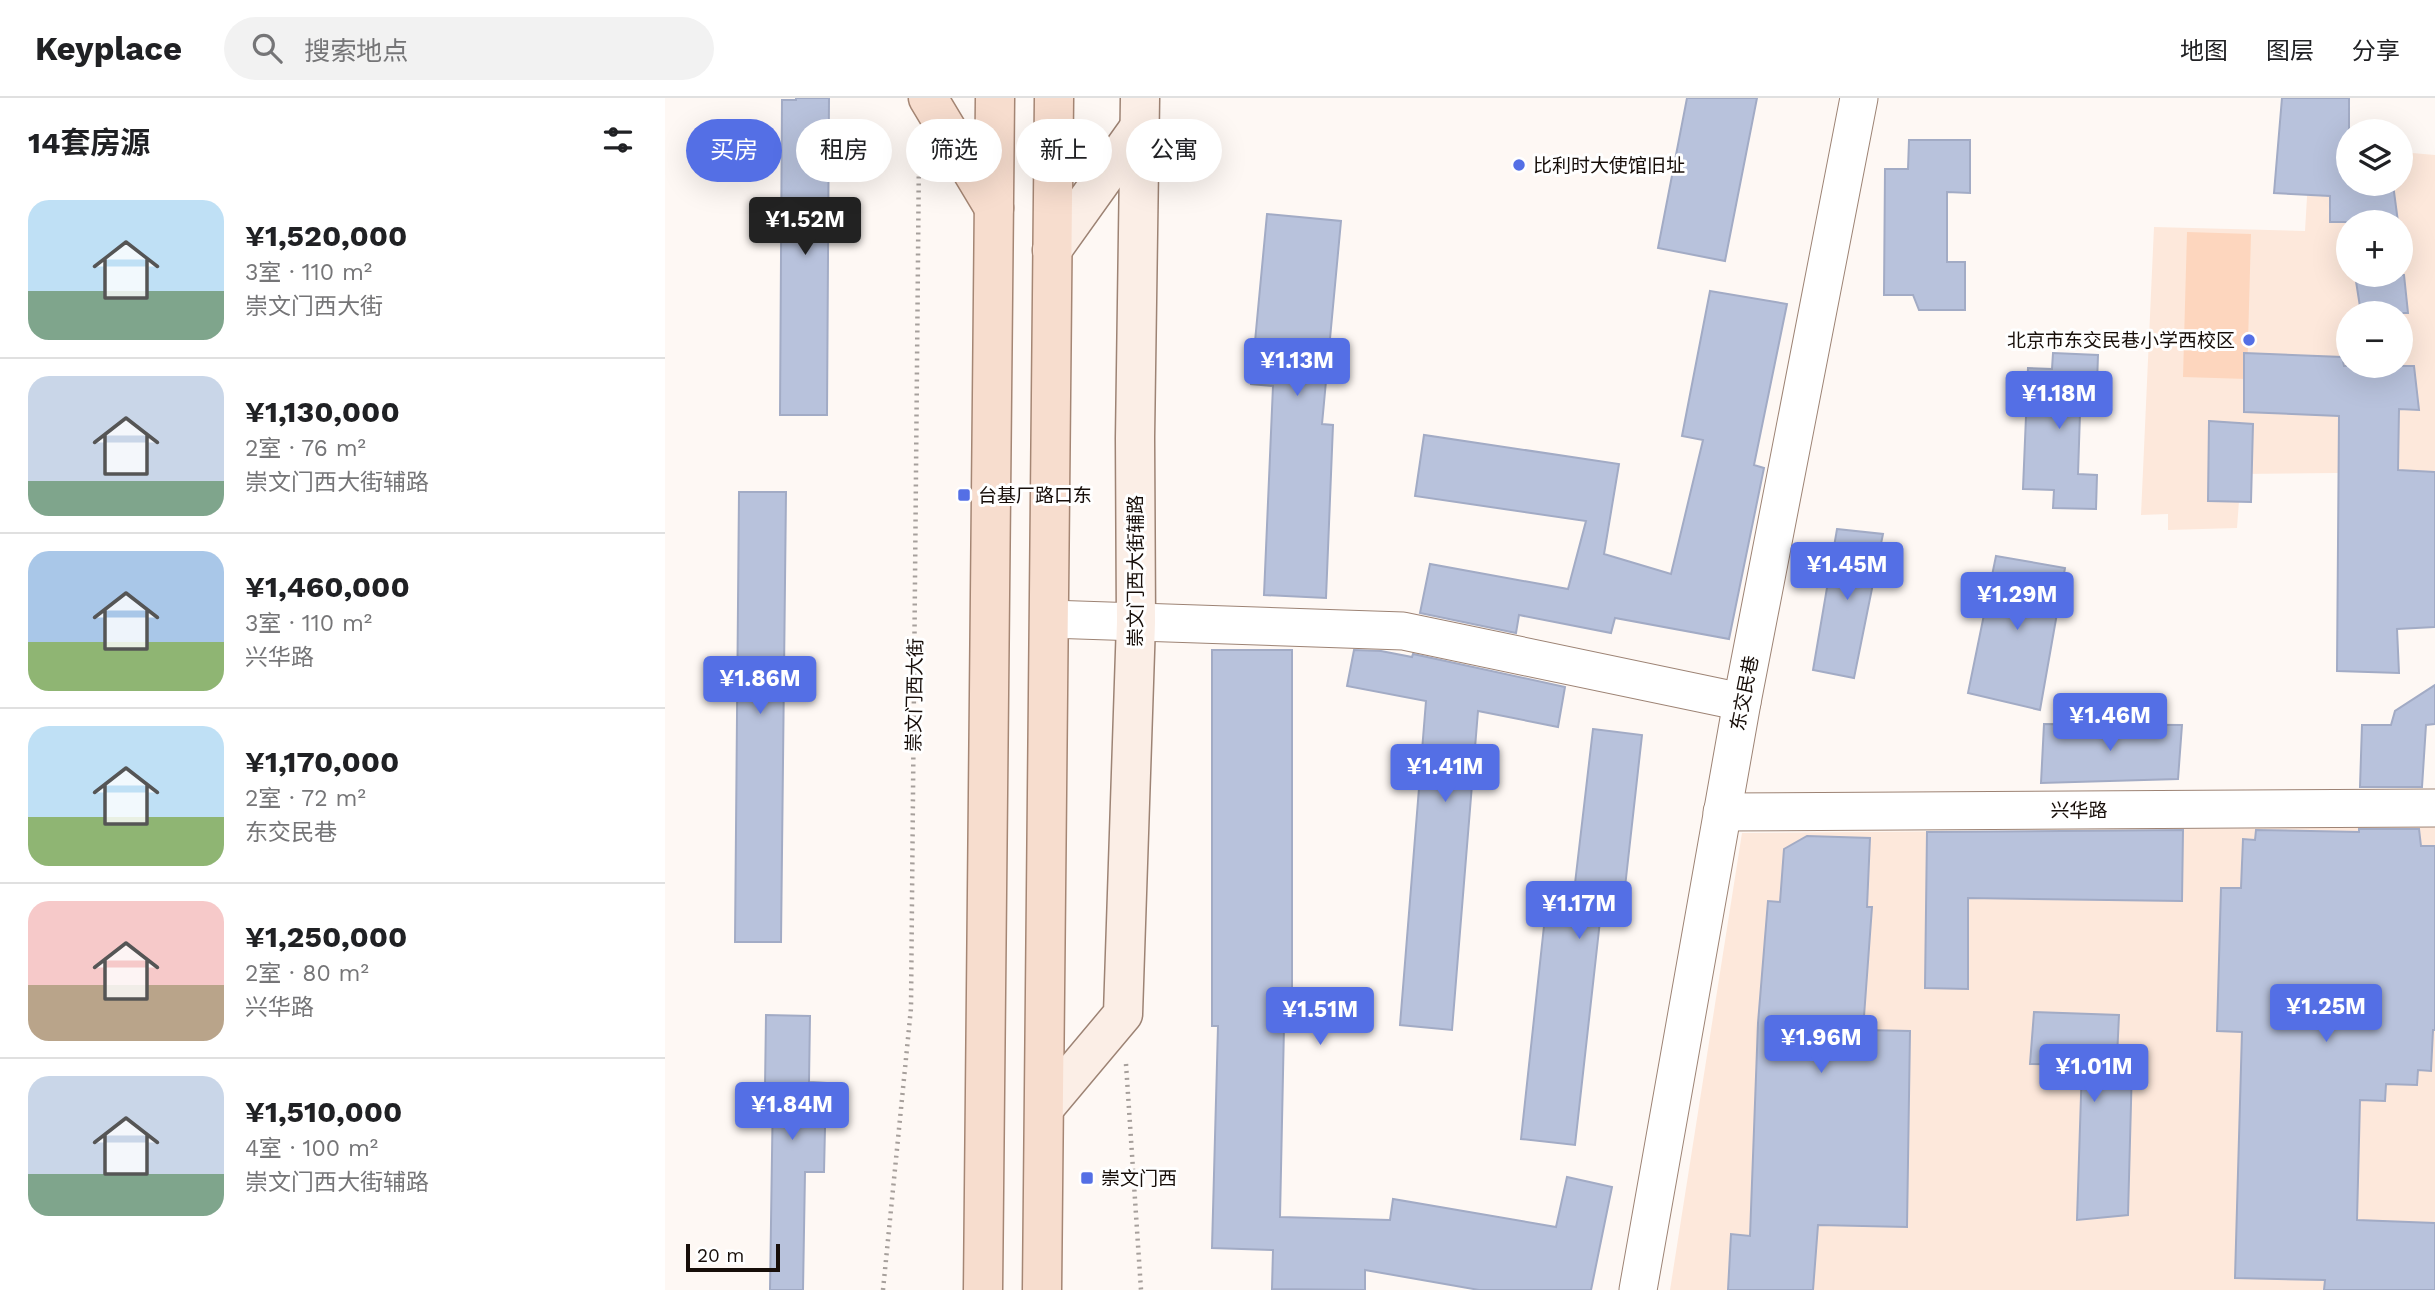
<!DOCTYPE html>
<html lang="zh">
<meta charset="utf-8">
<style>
body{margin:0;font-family:"Work Sans","Noto Sans SC",sans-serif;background:#f2f2f2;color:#202124;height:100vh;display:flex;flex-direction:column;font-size:26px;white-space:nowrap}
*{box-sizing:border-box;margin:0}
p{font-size:23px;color:#757577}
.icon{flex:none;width:38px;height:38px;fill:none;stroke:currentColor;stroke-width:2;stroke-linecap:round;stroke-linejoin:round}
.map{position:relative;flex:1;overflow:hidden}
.panel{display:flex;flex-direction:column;background:#fff;width:665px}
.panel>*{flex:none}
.hud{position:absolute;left:21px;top:21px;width:665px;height:63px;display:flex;gap:14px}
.fabs{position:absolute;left:1671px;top:21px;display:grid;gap:14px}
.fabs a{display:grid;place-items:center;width:77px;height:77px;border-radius:50%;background:#fff;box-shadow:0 7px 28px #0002;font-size:35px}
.scale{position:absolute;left:21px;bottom:18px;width:94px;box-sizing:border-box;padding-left:7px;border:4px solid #170e09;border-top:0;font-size:19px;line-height:24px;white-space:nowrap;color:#170e09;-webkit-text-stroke:5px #fff;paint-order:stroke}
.price{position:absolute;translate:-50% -60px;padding:0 16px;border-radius:7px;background:#546fe5;color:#fff;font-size:23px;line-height:46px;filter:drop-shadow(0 2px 4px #0008)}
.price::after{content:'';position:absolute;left:50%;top:42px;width:21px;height:16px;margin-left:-10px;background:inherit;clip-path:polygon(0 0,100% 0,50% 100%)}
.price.active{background:#222;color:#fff}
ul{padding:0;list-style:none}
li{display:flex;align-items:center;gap:21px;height:175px;padding:0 28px}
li+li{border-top:2px solid #e0e0e0}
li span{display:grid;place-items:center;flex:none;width:196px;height:140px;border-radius:21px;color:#555}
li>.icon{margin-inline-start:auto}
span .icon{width:84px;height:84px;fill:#fffc;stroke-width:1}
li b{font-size:30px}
h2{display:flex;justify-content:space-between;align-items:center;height:84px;padding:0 28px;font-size:30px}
.chip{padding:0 24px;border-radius:32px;background:#fff;box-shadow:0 7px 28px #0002;font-size:24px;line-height:63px}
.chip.active{background:#546fe5;color:#fff}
header{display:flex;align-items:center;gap:42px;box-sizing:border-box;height:98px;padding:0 35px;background:#fff;border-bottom:2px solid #e0e0e0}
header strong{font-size:33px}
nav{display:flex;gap:38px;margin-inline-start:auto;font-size:24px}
.search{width:490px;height:63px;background:#f2f2f2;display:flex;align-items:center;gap:18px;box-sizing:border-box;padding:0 24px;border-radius:38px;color:#757577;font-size:26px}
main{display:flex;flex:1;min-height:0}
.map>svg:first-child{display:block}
</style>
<header>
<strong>Keyplace</strong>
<div class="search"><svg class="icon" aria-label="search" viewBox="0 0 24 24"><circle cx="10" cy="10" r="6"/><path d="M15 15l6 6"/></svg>搜索地点</div>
<nav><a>地图</a><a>图层</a><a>分享</a></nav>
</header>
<main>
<section class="panel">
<h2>14套房源<svg class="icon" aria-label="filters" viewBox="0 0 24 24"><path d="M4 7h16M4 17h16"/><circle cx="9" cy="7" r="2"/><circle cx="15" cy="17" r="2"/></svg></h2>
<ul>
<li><span style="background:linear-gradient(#bfe0f5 65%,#7fa58c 0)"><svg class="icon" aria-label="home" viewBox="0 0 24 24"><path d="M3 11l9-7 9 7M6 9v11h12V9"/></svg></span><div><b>¥1,520,000</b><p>3室 · 110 m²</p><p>崇文门西大街</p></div></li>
<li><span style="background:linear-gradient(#c9d6e8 75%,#7fa58c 0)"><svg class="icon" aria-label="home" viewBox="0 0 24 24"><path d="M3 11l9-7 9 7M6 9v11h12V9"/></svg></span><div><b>¥1,130,000</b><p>2室 · 76 m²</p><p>崇文门西大街辅路</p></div></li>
<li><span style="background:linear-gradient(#a9c7e8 65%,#8fb573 0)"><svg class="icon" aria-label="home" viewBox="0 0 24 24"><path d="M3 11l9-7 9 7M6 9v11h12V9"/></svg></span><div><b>¥1,460,000</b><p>3室 · 110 m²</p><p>兴华路</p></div></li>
<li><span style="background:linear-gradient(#bfe0f5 65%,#8fb573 0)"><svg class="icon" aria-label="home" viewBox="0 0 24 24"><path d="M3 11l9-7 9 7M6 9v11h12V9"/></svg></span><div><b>¥1,170,000</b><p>2室 · 72 m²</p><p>东交民巷</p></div></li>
<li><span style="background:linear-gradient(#f6c9c9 60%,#b9a48a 0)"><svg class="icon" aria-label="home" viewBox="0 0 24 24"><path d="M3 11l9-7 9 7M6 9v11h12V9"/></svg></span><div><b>¥1,250,000</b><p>2室 · 80 m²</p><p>兴华路</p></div></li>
<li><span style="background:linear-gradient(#c9d6e8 70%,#7fa58c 0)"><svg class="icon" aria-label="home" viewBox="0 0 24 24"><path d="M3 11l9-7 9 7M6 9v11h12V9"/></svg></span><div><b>¥1,510,000</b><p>4室 · 100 m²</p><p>崇文门西大街辅路</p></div></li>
</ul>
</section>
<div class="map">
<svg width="1770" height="1192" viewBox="0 0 1770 1192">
<rect width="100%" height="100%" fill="#fef8f4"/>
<g fill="#fde8db" fill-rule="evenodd">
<path d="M1645,48L1684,86H1736V54L1770,57V374L1576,376L1572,430L1503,432V416L1476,417L1489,129L1640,133ZM1684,124H1736V177H1684ZM1684,215H1736V268H1684Z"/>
<polygon points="1770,729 1770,1192 1005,1192 1077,735"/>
</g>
<polygon fill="#fdd6be" points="1522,134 1586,136 1582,281 1518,279"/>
<g fill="#b8c2dc" stroke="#a2abc5" stroke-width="2">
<polygon points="131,0 164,0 162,317 115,317 117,2 131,2"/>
<polygon points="1022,0 1092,0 1060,163 993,150"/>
<polygon points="1617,0 1684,0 1684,86 1728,86 1733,124 1665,124 1665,98 1609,95"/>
<polygon points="1244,42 1305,42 1305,95 1282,94 1282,164 1300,164 1300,212 1254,212 1248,197 1219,197 1220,71 1243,71"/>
<polygon points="602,116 676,123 657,326 668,327 661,500 599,497 608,288 586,286"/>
<polygon points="1690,177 1739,177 1743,215 1696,215"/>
<polygon points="1045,193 1122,206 1089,367 1099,370 1064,541 950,520 946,535 854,517 851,535 755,515 765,466 903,491 921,423 750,398 759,337 954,366 939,456 1006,476 1038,342 1017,338"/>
<polygon points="1388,255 1433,257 1432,286 1416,285 1413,376 1432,377 1431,411 1388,410 1389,392 1358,391 1363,270 1387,271"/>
<polygon points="1579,255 1677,259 1679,268 1749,268 1754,312 1734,311 1733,372 1770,374 1770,529 1732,531 1734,575 1672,573 1674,318 1579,314"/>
<polygon points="1544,323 1588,326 1586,404 1543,403"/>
<polygon points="74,394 121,394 116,844 70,844"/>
<polygon points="1172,431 1218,436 1189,580 1148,572"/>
<polygon points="1331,458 1400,470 1375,612 1303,595"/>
<polygon points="547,552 627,552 627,928 619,928 615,1119 725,1122 728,1101 891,1129 902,1079 947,1089 926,1192 814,1192 700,1172 700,1192 607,1191 608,1152 547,1150 553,928 547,928"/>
<polygon points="689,552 716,553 747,559 748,556 900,589 893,629 813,613 787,932 735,927 761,603 682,588"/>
<polygon points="1770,587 1770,626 1761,627 1757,689 1695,689 1697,627 1726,627 1730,613"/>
<polygon points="1379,626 1517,627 1513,681 1376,685"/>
<polygon points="928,631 977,637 959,798 938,796 910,1047 856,1041 883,791 909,794"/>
<polygon points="1694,731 1754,731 1756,748 1770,748 1770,932 1768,932 1766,973 1753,972 1752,987 1721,986 1720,1003 1695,1002 1692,1122 1770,1125 1770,1192 1659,1192 1660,1182 1570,1180 1577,934 1552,933 1556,790 1576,790 1578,741 1590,742 1591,732 1694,734"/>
<polygon points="1518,732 1517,803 1303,800 1303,891 1260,890 1262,734"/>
<polygon points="1142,738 1205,740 1202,809 1207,809 1198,932 1245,933 1242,1129 1153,1127 1148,1192 1063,1192 1066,1136 1085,1138 1093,925 1103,803 1115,804 1119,751"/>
<polygon points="1369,914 1454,917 1452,959 1467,968 1463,1117 1412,1122 1417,967 1365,966"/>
<polygon points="101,917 145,918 144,984 161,985 159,1074 140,1074 138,1192 105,1192 108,990 100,990"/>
</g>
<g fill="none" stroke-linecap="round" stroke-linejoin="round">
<g stroke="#9d8374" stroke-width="39">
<g id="street">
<polyline points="384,521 738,533 1077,604"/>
<polyline points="1057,714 1770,710"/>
<polyline points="973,1192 1077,604 1194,0"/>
</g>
</g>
<g stroke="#9d8374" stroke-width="41">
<g id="secondary">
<polyline points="387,152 474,30"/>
<polyline points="380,1009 458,916 471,524 470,340 475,0"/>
</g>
</g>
<g stroke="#a58674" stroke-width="41">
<g id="primary">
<polyline points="263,0 329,110"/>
<polyline points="318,1192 330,0"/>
<polyline points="377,1192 389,0"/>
</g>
</g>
<g stroke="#a69f9b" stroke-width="4.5" stroke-dasharray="2 5" stroke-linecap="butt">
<polyline points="461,966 476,1192"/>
<polyline points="218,1192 246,910 254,53"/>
</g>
<use href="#street" stroke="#fff" stroke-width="37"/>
<use href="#secondary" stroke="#fbeee6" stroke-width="38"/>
<use href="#primary" stroke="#f7ddce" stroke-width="38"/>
</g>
<g fill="#546fe5" stroke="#fff" stroke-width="2.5">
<circle cx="854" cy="67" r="7"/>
<circle cx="1584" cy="242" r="7"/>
<rect x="292" y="390" width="14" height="14" rx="3.5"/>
<rect x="415" y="1073" width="14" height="14" rx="3.5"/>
</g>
<g text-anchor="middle" stroke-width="6" stroke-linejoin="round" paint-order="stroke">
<g font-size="19" fill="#170e09" stroke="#fff" text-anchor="start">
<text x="868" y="74">比利时大使馆旧址</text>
<text x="1570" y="249" text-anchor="end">北京市东交民巷小学西校区</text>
<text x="313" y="404">台基厂路口东</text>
<text x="436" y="1087">崇文门西</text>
</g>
<g font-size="19" fill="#170e09" stroke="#fff">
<text transform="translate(470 473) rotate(-90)" y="7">崇文门西大街辅路</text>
<text transform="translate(1079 595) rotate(-79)" y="7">东交民巷</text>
<text transform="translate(249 597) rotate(-89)" y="7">崇文门西大街</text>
<text x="1414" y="719">兴华路</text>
</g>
</g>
</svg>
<div class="fabs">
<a><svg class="icon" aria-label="layers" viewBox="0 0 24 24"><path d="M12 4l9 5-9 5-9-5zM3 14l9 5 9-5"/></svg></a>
<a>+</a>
<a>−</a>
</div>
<div class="scale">20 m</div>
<b class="price active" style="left:140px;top:159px">¥1.52M</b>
<b class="price" style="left:632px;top:300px">¥1.13M</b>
<b class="price" style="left:1394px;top:333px">¥1.18M</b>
<b class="price" style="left:1182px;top:504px">¥1.45M</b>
<b class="price" style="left:1352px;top:534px">¥1.29M</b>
<b class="price" style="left:95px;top:618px">¥1.86M</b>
<b class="price" style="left:1445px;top:655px">¥1.46M</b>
<b class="price" style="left:780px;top:706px">¥1.41M</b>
<b class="price" style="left:914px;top:843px">¥1.17M</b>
<b class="price" style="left:1661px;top:946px">¥1.25M</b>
<b class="price" style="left:655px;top:949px">¥1.51M</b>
<b class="price" style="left:1156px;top:977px">¥1.96M</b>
<b class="price" style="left:1429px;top:1006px">¥1.01M</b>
<b class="price" style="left:127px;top:1044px">¥1.84M</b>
<div class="hud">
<a class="chip active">买房</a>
<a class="chip">租房</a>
<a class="chip">筛选</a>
<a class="chip">新上</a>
<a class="chip">公寓</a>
</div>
</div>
</main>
